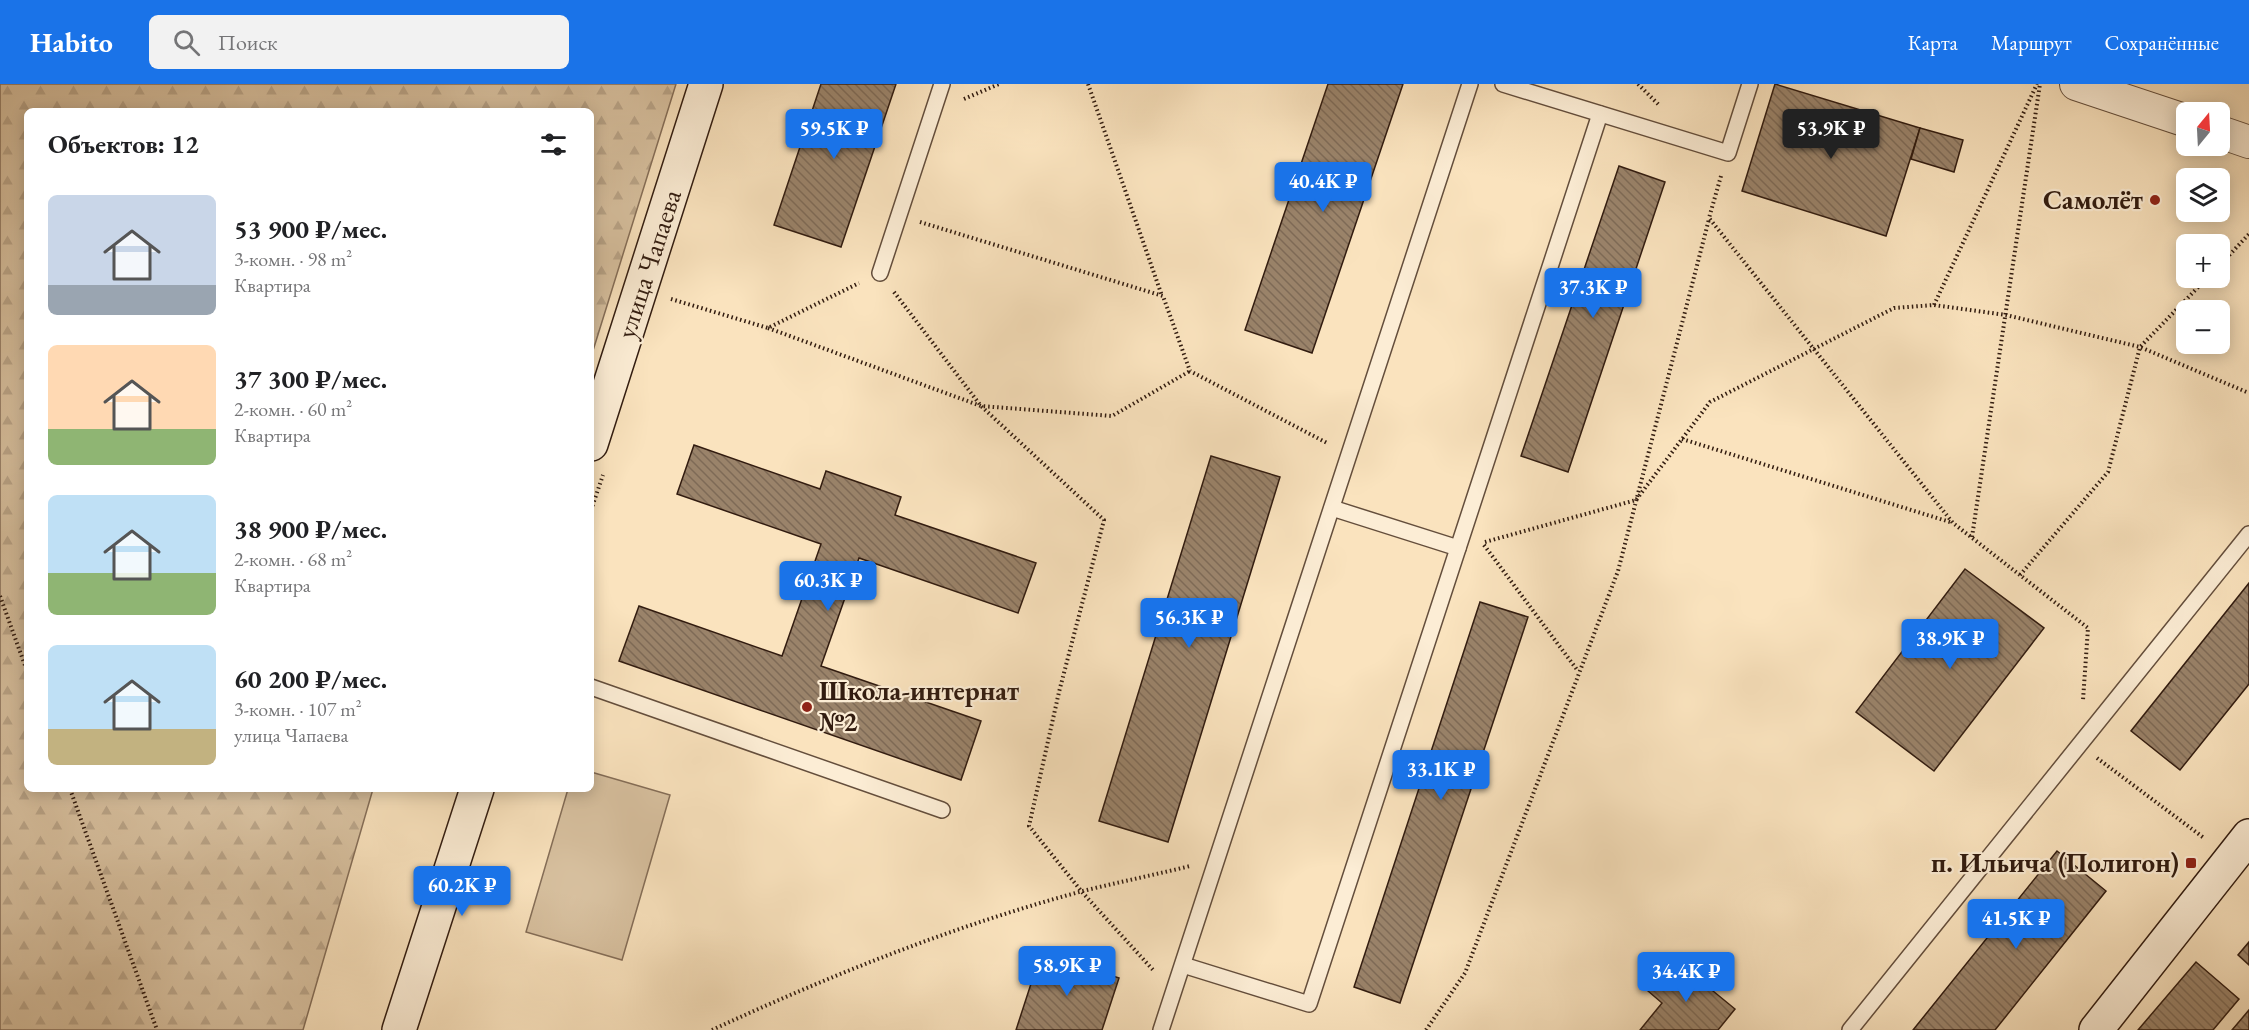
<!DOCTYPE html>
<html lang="ru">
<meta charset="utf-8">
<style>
body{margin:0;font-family:"EB Garamond",serif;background:#f2f2f2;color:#202124;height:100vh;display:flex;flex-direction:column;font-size:22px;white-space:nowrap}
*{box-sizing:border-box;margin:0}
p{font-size:20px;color:#757577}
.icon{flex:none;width:33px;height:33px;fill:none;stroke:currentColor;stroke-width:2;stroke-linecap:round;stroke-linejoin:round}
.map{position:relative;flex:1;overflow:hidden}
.side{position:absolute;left:24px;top:24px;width:570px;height:684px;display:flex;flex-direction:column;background:#fff;border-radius:9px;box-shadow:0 3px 15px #0003}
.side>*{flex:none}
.needle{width:39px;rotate:18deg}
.fabs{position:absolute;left:2176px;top:18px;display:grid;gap:12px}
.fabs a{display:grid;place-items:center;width:54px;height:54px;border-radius:9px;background:#fff;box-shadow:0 3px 15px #0003;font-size:30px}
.price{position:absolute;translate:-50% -51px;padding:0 14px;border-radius:6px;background:#1a73e8;color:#fff;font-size:20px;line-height:39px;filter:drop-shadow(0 2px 3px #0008)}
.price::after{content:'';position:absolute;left:50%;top:36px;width:18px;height:14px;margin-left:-9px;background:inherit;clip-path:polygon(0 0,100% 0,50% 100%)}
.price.selected{background:#222;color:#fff}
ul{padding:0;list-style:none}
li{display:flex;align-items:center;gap:18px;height:150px;padding:0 24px}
li span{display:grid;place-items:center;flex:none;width:168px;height:120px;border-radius:9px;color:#555}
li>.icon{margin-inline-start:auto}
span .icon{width:72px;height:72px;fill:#fffc;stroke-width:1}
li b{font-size:26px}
h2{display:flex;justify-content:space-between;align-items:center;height:72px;padding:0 24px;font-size:26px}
header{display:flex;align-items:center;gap:36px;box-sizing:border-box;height:84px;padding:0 30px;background:#1a73e8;color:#fff}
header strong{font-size:28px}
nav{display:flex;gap:33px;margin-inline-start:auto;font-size:21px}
.search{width:420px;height:54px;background:#f2f2f2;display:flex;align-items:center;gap:15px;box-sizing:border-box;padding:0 21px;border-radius:9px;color:#757577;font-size:22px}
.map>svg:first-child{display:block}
</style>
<header>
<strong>Habito</strong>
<div class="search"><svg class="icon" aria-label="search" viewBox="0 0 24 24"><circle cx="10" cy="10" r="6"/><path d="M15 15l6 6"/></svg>Поиск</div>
<nav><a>Карта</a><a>Маршрут</a><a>Сохранённые</a></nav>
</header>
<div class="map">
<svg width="2249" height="946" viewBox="0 0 2249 946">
<defs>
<pattern id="forest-firs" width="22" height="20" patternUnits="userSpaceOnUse" patternTransform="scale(1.5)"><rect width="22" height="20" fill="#d8c1a0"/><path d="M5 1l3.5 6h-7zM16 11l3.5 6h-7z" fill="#baa589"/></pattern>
<pattern id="building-back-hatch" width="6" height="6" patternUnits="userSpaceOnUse" patternTransform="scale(1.5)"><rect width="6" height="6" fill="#9a836a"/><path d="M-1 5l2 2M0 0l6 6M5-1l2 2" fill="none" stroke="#7e6a56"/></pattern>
</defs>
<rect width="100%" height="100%" fill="#fae3be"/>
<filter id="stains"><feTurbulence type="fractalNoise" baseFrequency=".00333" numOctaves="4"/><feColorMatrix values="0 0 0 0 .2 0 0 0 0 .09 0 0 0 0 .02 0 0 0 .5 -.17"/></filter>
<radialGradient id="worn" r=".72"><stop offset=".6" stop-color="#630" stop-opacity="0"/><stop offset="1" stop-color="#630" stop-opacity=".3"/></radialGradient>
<polygon fill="#d8c1a0" stroke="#856e58" stroke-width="1.5" points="591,688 670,711 622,876 526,848 568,705 591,705"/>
<polygon fill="url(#forest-firs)" stroke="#856e58" stroke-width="1.5" points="0,0 676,0 591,273 591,27 27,27 27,705 373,705 303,946 0,946"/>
<g fill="url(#building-back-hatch)" stroke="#321c10" stroke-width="1.5">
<polygon points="821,0 896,0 841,163 774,141"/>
<polygon points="1328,0 1403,0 1312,269 1245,246"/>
<polygon points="1775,0 1920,44 1886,152 1742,107"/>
<polygon points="1920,44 1963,56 1954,88 1911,75"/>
<polygon points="1619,82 1665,98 1568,388 1521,372"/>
<polygon points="694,361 820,405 826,387 901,413 895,431 1036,479 1018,529 859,474 821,582 981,637 961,696 619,577 639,522 782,572 821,460 677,410"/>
<polygon points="1211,372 1280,393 1168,758 1099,737"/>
<polygon points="1965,485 2044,544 1934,687 1856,628"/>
<polygon points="2249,499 2249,600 2180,686 2131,647"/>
<polygon points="1480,518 1528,533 1400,919 1354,903"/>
<polygon points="2057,767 2106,807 1995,946 1913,946"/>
<polygon points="2249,858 2249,881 2238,871"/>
<polygon points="1041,869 1119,894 1102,946 1016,946"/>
<polygon points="1674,875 1735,925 1718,946 1640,946 1662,919 1648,907"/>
<polygon points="2196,878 2239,915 2213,946 2138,946"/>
<polygon points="2249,926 2249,946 2232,946"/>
</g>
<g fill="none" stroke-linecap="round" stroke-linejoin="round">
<g stroke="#644e3c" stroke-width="18">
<g id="lane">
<polyline points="1503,0 1728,69 1750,0"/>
<polyline points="880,189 942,0"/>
<polyline points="1332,424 1458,464"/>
<polyline points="591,603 942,726"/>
<polyline points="1183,881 1309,920 1600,30"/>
<polyline points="1161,946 1470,0"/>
<polyline points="1850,946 2249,450"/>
</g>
</g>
<g stroke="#644e3c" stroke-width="34">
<g id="street">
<polyline points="2076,0 2187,37"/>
<polyline points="2220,48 2249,58"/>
</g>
</g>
<g stroke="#321c10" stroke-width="36">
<g id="secondary">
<polyline points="591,360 706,0"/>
<polyline points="399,946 477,705"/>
<polyline points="2096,946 2249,752"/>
</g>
</g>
<g stroke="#321c10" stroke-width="4" stroke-dasharray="1.5 3" stroke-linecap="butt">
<polyline points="1088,0 1162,212"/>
<polyline points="1638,0 1659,21"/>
<polyline points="964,15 999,0"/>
<polyline points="1721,92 1709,134 1953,439 2088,544 2083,616"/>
<polyline points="920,138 1163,212 1190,287 1327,359"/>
<polyline points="2220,181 2249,150"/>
<polyline points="894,208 981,322 1104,436 1059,608 1029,742 1082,808 1154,887"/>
<polyline points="671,215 768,244 859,199"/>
<polyline points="1934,221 2037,0"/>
<polyline points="768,244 981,322 1112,332 1190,287"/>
<polyline points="1682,355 1950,438"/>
<polyline points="591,426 603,391"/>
<polyline points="1972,453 2040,0"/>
<polyline points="1485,458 1636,416 1710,318 1894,224 1934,221 2006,231 2140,263 2249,309"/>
<polyline points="1484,461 1578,587"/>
<polyline points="2020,491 2108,388 2140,263 2207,194"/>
<polyline points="0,512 27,587"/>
<polyline points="2097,674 2204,754"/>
<polyline points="70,705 157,946"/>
<path d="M712,946C831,891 956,841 1083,807C1119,798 1154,791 1190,782"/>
<polyline points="1426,946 1465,889 1618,487 1709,135"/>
</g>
<use href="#lane" stroke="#fcedd5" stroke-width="15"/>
<use href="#street" stroke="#fcedd5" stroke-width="32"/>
<use href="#secondary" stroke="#fcedd5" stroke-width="33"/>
</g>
<g fill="#8f2418" stroke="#fcedd5" stroke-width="2">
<circle cx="2155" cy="116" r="6"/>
<circle cx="807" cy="623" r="6"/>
<rect x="2185" y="773" width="12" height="12" rx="3"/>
</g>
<g text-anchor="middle" stroke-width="4.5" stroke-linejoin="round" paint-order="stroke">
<g font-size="27" font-weight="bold" fill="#321c10" stroke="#fcedd5" text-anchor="end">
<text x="2143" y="125">Самолёт</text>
<text x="819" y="616" text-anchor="start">Школа-интернат<tspan x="819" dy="31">№2</tspan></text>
<text x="2179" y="788">п. Ильича (Полигон)</text>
</g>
<g font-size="27" fill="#321c10" stroke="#fcedd5">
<text transform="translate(649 180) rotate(-72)" y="9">улица Чапаева</text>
</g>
</g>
<rect width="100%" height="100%" filter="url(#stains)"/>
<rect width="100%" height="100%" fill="url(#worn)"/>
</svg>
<div class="fabs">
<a><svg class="needle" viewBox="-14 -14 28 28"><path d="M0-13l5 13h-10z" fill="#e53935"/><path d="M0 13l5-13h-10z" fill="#757577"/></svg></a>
<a><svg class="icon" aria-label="layers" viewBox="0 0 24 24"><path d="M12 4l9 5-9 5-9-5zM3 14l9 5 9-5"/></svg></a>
<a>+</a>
<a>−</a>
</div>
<b class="price" style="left:834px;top:76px">59.5K ₽</b>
<b class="price selected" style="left:1831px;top:76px">53.9K ₽</b>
<b class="price" style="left:1323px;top:129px">40.4K ₽</b>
<b class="price" style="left:1593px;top:235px">37.3K ₽</b>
<b class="price" style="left:828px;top:528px">60.3K ₽</b>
<b class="price" style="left:1189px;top:565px">56.3K ₽</b>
<b class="price" style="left:1950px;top:586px">38.9K ₽</b>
<b class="price" style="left:1441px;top:717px">33.1K ₽</b>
<b class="price" style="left:462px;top:833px">60.2K ₽</b>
<b class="price" style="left:2016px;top:866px">41.5K ₽</b>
<b class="price" style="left:1067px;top:913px">58.9K ₽</b>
<b class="price" style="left:1686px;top:919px">34.4K ₽</b>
<section class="side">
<h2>Объектов: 12<svg class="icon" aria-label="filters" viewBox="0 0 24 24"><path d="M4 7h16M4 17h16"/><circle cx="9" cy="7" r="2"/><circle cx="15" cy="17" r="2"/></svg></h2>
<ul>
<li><span style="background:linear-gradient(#c9d6e8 75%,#9aa5b1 0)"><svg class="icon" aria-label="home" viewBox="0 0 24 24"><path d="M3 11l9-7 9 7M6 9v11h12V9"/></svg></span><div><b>53 900 ₽/мес.</b><p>3-комн. · 98 m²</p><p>Квартира</p></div></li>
<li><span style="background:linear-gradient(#ffd9b3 70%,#8fb573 0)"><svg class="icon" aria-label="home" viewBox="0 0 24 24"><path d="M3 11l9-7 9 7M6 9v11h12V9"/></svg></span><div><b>37 300 ₽/мес.</b><p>2-комн. · 60 m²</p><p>Квартира</p></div></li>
<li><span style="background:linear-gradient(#bfe0f5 65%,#8fb573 0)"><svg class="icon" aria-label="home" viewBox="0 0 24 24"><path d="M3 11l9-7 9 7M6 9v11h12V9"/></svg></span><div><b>38 900 ₽/мес.</b><p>2-комн. · 68 m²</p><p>Квартира</p></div></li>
<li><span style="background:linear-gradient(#bfe0f5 70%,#c2b280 0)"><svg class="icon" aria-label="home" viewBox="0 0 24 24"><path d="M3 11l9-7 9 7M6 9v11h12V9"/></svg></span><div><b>60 200 ₽/мес.</b><p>3-комн. · 107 m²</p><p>улица Чапаева</p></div></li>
</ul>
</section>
</div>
